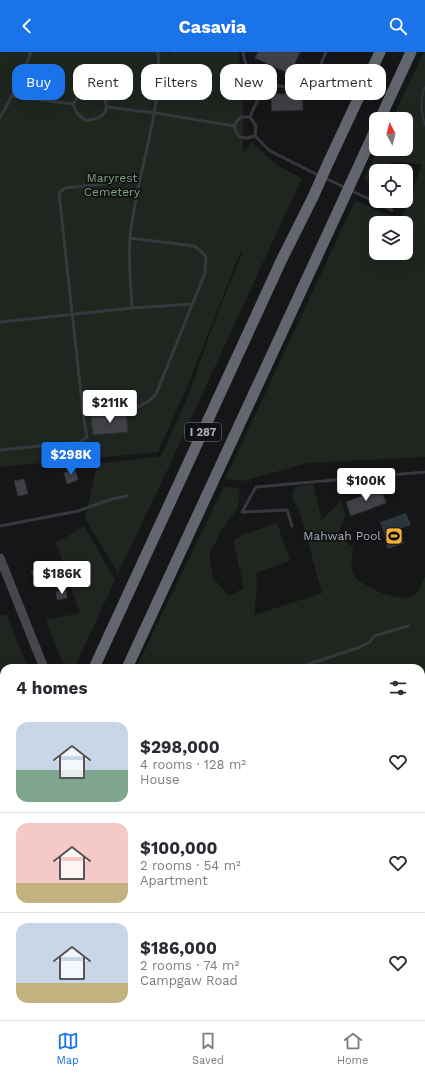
<!DOCTYPE html>
<meta charset="utf-8">
<style>
body{margin:0;font-family:"Work Sans",sans-serif;background:#f2f2f3;color:#2b2b33;height:100vh;display:flex;flex-direction:column;font-size:15px;white-space:nowrap}
*{box-sizing:border-box;margin:0}
p{font-size:13px;color:#7c7c81}
.icon{flex:none;width:22px;height:22px;fill:none;stroke:currentColor;stroke-width:2;stroke-linecap:round;stroke-linejoin:round}
.map{position:relative;flex:1;overflow:hidden}
.side{position:absolute;left:0px;top:612px;width:425px;height:356px;display:flex;flex-direction:column;background:#fff;border-radius:12px 12px 0 0;box-shadow:0 4px 16px #0002}
.side>*{flex:none}
.hud{position:absolute;left:12px;top:12px;width:401px;height:36px;display:flex;gap:8px}
.needle{width:26px;rotate:353deg}
.controls{position:absolute;left:369px;top:60px;display:grid;gap:8px}
.controls a{display:grid;place-items:center;width:44px;height:44px;border-radius:8px;background:#fff;box-shadow:0 4px 16px #0002;font-size:20px}
.price{position:absolute;translate:-50% -34px;padding:0 9px;border-radius:4px;background:#fff;color:#222;font-size:13px;line-height:26px;filter:drop-shadow(0 1px 2px #0008)}
.price::after{content:'';position:absolute;left:50%;top:24px;width:12px;height:9px;margin-left:-6px;background:inherit;clip-path:polygon(0 0,100% 0,50% 100%)}
.price.selected{background:#1a73e8;color:#fff}
ul{padding:0;list-style:none}
li{display:flex;align-items:center;gap:12px;height:100px;padding:0 16px}
li+li{border-top:1px solid #e1e1e2}
li span{display:grid;place-items:center;flex:none;width:112px;height:80px;border-radius:12px;color:#555}
li>.icon{margin-inline-start:auto}
span .icon{width:48px;height:48px;fill:#fffc;stroke-width:1}
li b{font-size:17px}
h2{display:flex;justify-content:space-between;align-items:center;height:48px;padding:0 16px;font-size:17px}
.pill{padding:0 14px;border-radius:12px;background:#fff;box-shadow:0 4px 16px #0002;font-size:14px;line-height:36px}
.pill.selected{background:#1a73e8;color:#fff}
header{display:flex;justify-content:space-between;align-items:center;height:52px;padding:0 16px;background:#1a73e8;color:#fff;font-size:18px;font-weight:700}
.tab-bar{display:flex;justify-content:space-around;align-items:center;height:56px;border-top:1px solid #e1e1e2;background:#fff;font-size:11px;color:#7c7c81}
.tab-bar a{display:grid;justify-items:center;gap:2px}
.tab-bar .selected{color:#1a73e8}
.map>svg:first-child{display:block}
</style>
<header><svg class="icon" aria-label="back" viewBox="0 0 24 24"><path d="M15 5l-7 7 7 7"/></svg>Casavia<svg class="icon" aria-label="search" viewBox="0 0 24 24"><circle cx="10" cy="10" r="6"/><path d="M15 15l6 6"/></svg></header>
<div class="map">
<svg width="425" height="968" viewBox="0 0 425 968">
<rect width="100%" height="100%" fill="#161618"/>
<g fill="#1e261f" fill-rule="evenodd">
<polygon points="0,0 169,0 171,16 170,0 239,0 243,57 243,101 252,90 276,113 302,126 166,421 118,521 85,467 97,412 161,404 187,347 217,262 242,202 240,201 188,333 158,400 0,415"/>
<path d="M424,0H425V405L308,411L243,429L225,427L355,149L401,168L422,113L392,109L384,119H376V131L374,134L364,127L378,97H406V67H392ZM376,171H406V201H376Z"/>
<path d="M313,432L322,468L341,449L345,462L338,484L353,496C352,506 350,515 354,523C361,535 401,551 412,544C420,540 422,531 425,524V968H108L109,964H421V616H136L224,434L240,437L238,456L223,475L209,503L213,526L229,544L244,536L233,489L242,483L277,471L290,509L255,521L257,530L254,563L322,541L301,464L292,445L295,435Z"/>
<polygon points="84,474 115,528 74,616 65,616 46,568 80,561 56,491"/>
<polygon points="6,562 28,616 4,616 4,770 0,780 0,563"/>
<polygon points="4,941 4,964 77,964 76,968 0,968 0,952"/>
</g>
<polygon fill="#2c353c" points="406,461 411,473 399,477 404,491 388,497 386,493 388,492 380,470"/>
<g fill="none" stroke-linecap="round" stroke-linejoin="round">
<path stroke="#2c353c" stroke-width="2" d="M425,35C419,49 421,58 425,73"/>
</g>
<g fill="#404145" stroke="#303034">
<polygon points="258,0 300,0 290,22 255,6"/>
<polygon points="271,42 302,42 303,58 272,59"/>
<polygon points="126,361 128,380 93,383 91,365"/>
<polygon points="75,417 78,428 67,432 64,421"/>
<polygon points="24,427 28,442 18,444 14,429"/>
<polygon points="381,437 386,451 351,464 346,450"/>
<polygon points="45,512 53,525 39,533 31,520"/>
<polygon points="66,538 67,546 57,548 56,540"/>
</g>
<g fill="none" stroke-linecap="round" stroke-linejoin="round">
<g stroke="#37383d" stroke-width="3">
<path d="M243,0C246,31 282,43 307,28C317,22 322,10 326,0"/>
<path d="M87,39H98C114,55 105,68 85,68L77,61L73,52L79,43Z"/>
<polyline points="12,44 73,52"/>
<polyline points="107,55 155,61 235,74"/>
<polyline points="250,65 265,31"/>
<path d="M0,66C12,45 23,23 31,0"/>
<path d="M255,84L247,86L240,85C233,78 233,71 241,65H250L256,74L255,84L270,99L320,124"/>
<polyline points="325,126 392,158"/>
<polyline points="130,186 194,194 201,199 206,205 205,221 156,342 149,349 138,355 83,361 59,141 65,136 140,128"/>
<path d="M132,256C131,233 128,209 130,186C131,173 134,160 136,147C145,98 162,50 158,0"/>
<polyline points="0,270 132,256 193,252"/>
<polyline points="0,398 80,390 87,385 83,361"/>
<polyline points="0,474 78,459 112,447 127,444"/>
<polyline points="292,474 287,458 242,460 256,435 425,420"/>
<polyline points="297,616 360,595 370,590 374,584 408,574"/>
<polyline points="421,882 421,895"/>
<polyline points="181,968 182,964"/>
<polyline points="320,968 321,964"/>
<polyline points="403,968 405,964"/>
</g>
<g stroke="#45474d" stroke-width="9">
<polyline points="0,506 44,616"/>
<polyline points="93,968 94,964"/>
</g>
<g stroke="#63666e" stroke-width="11">
<polyline points="380,67 411,0"/>
<polyline points="329,109 380,0"/>
<polyline points="355,122 376,76"/>
<polyline points="94,616 282,207 313,145"/>
<polyline points="127,616 339,157"/>
<polyline points="0,828 4,818"/>
<polyline points="0,910 4,899"/>
</g>
<g stroke="#63666e" stroke-width="11">
<polyline points="313,145 329,109"/>
<polyline points="339,157 355,122"/>
</g>
</g>
<defs>
<g id="stadium-square" transform="scale(0.9)"><rect x="-9" y="-9" width="18" height="18" rx="4" fill="#f2b134" stroke="#111113"/><path d="M0-5a6.5 5 0 1 0 0 10a6.5 5 0 1 0 0-10ZM-3.5-1.8h7v3.6h-7Z" fill="#111"/></g>
</defs>
<g fill-rule="evenodd">
<use href="#stadium-square" x="394" y="484"/>
</g>
<g text-anchor="middle" stroke-width="3.5" stroke-linejoin="round" paint-order="stroke">
<rect fill="#111113" stroke="#7b7e86" stroke-width="1" x="185" y="371" width="36" height="18" rx="3"/>
<g font-size="11" font-weight="bold" fill="#a8adb8">
<text x="203" y="384">I 287</text>
</g>
<g font-size="12" fill="#7fa381" stroke="#111113">
<text x="112" y="130">Maryrest<tspan x="112" dy="14">Cemetery</tspan></text>
</g>
<g font-size="12" fill="#a8adb8" stroke="#111113" text-anchor="end">
<text x="381" y="488">Mahwah Pool</text>
</g>
</g>
</svg>
<div class="controls">
<a><svg class="needle" viewBox="-14 -14 28 28"><path d="M0-13l5 13h-10z" fill="#e53935"/><path d="M0 13l5-13h-10z" fill="#7c7c81"/></svg></a>
<a><svg class="icon" aria-label="locate" viewBox="0 0 24 24"><circle cx="12" cy="12" r="6"/><path d="M12 2v4M12 18v4M2 12h4M18 12h4"/></svg></a>
<a><svg class="icon" aria-label="layers" viewBox="0 0 24 24"><path d="M12 4l9 5-9 5-9-5zM3 14l9 5 9-5"/></svg></a>
</div>
<b class="price" style="left:110px;top:372px">$211K</b>
<b class="price selected" style="left:71px;top:424px">$298K</b>
<b class="price" style="left:366px;top:450px">$100K</b>
<b class="price" style="left:62px;top:543px">$186K</b>
<div class="hud">
<a class="pill selected">Buy</a>
<a class="pill">Rent</a>
<a class="pill">Filters</a>
<a class="pill">New</a>
<a class="pill">Apartment</a>
</div>
<section class="side">
<h2>4 homes<svg class="icon" aria-label="filters" viewBox="0 0 24 24"><path d="M4 7h16M4 17h16"/><circle cx="9" cy="7" r="2"/><circle cx="15" cy="17" r="2"/></svg></h2>
<ul>
<li><span style="background:linear-gradient(#c9d6e8 60%,#7fa58c 0)"><svg class="icon" aria-label="home" viewBox="0 0 24 24"><path d="M3 11l9-7 9 7M6 9v11h12V9"/></svg></span><div><b>$298,000</b><p>4 rooms · 128 m²</p><p>House</p></div><svg class="icon" aria-label="heart" viewBox="0 0 24 24"><path d="M12 20l-8-8c-3-5 5-10 8-4 3-6 11-1 8 4z"/></svg></li>
<li><span style="background:linear-gradient(#f6c9c9 75%,#c2b280 0)"><svg class="icon" aria-label="home" viewBox="0 0 24 24"><path d="M3 11l9-7 9 7M6 9v11h12V9"/></svg></span><div><b>$100,000</b><p>2 rooms · 54 m²</p><p>Apartment</p></div><svg class="icon" aria-label="heart" viewBox="0 0 24 24"><path d="M12 20l-8-8c-3-5 5-10 8-4 3-6 11-1 8 4z"/></svg></li>
<li><span style="background:linear-gradient(#c9d6e8 75%,#c2b280 0)"><svg class="icon" aria-label="home" viewBox="0 0 24 24"><path d="M3 11l9-7 9 7M6 9v11h12V9"/></svg></span><div><b>$186,000</b><p>2 rooms · 74 m²</p><p>Campgaw Road</p></div><svg class="icon" aria-label="heart" viewBox="0 0 24 24"><path d="M12 20l-8-8c-3-5 5-10 8-4 3-6 11-1 8 4z"/></svg></li>
</ul>
</section>
</div>
<nav class="tab-bar">
<a class="selected"><svg class="icon" aria-label="map" viewBox="0 0 24 24"><path d="M3 6l6-2 6 2 6-2v14l-6 2-6-2-6 2zM9 4v14M15 6v14"/></svg>Map</a>
<a><svg class="icon" aria-label="saved" viewBox="0 0 24 24"><path d="M7 4h10v16l-5-4-5 4z"/></svg>Saved</a>
<a><svg class="icon" aria-label="home" viewBox="0 0 24 24"><path d="M3 11l9-7 9 7M6 9v11h12V9"/></svg>Home</a>
</nav>
